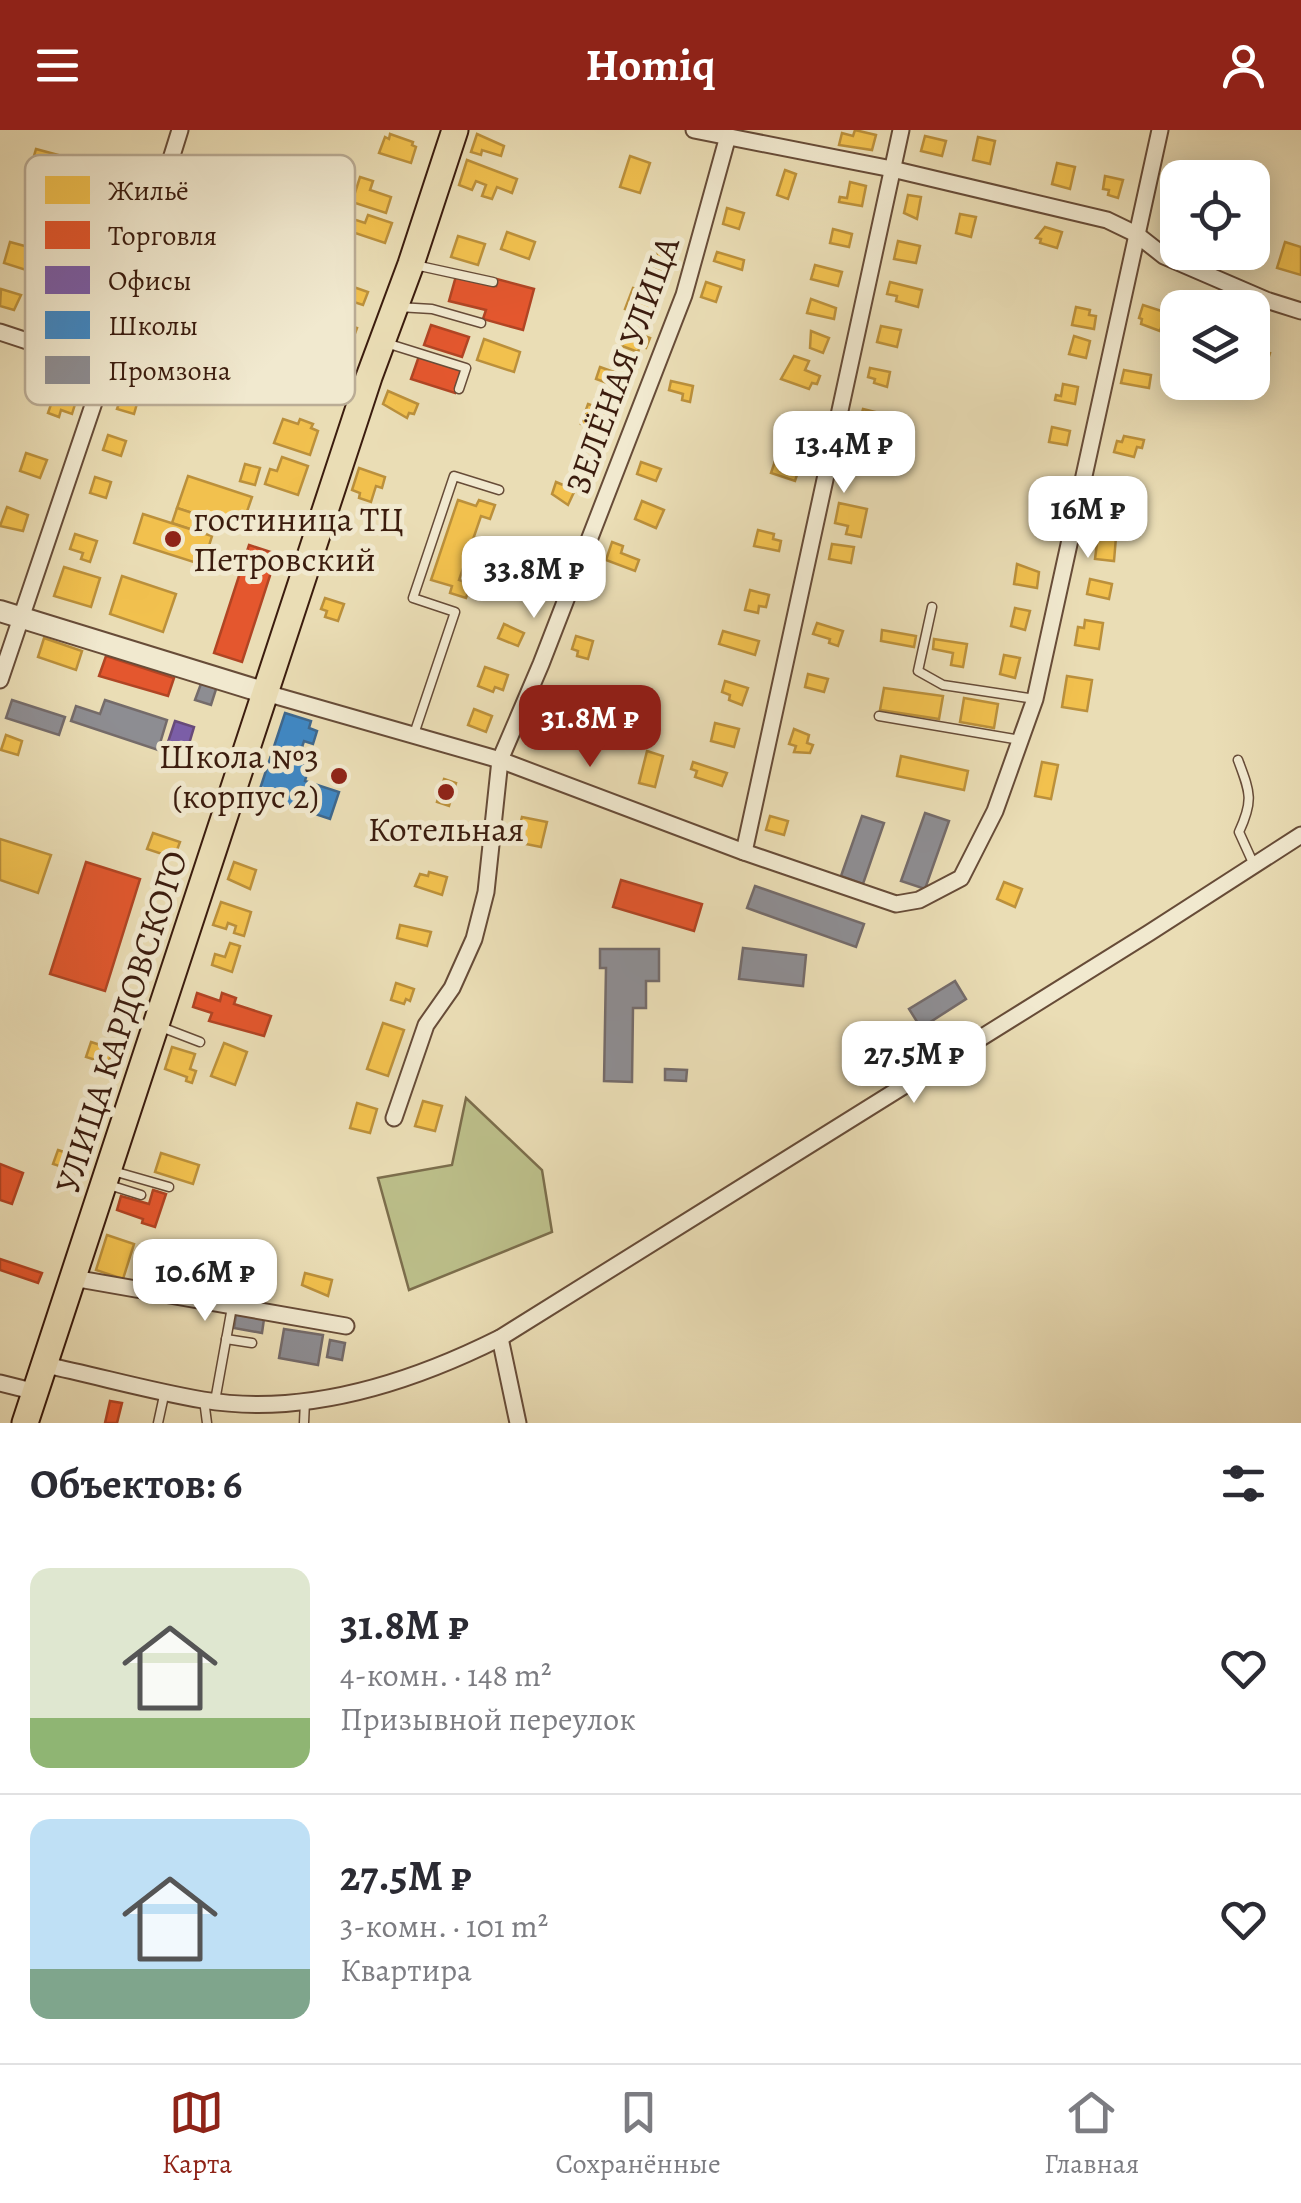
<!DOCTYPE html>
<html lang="ru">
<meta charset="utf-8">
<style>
body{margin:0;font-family:Alegreya,serif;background:#f7f7f7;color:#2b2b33;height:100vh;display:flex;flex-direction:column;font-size:38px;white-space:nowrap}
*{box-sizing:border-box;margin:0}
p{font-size:32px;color:#7c7c81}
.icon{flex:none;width:55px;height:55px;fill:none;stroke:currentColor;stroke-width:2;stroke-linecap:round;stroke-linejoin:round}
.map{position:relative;height:1293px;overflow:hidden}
.drawer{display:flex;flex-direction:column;background:#fff;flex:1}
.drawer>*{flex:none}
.buttons{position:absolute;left:1160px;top:30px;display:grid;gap:20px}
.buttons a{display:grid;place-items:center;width:110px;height:110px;border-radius:20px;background:#fff;box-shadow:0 5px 25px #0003;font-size:50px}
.price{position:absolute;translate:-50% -85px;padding:0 22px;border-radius:20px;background:#fff;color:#222;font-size:32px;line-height:65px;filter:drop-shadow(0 2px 5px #0008)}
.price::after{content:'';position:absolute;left:50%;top:60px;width:30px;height:22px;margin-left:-15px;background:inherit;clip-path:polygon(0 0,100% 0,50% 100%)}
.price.on{background:#8f2418;color:#fff}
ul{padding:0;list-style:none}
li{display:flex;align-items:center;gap:30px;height:250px;padding:0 30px}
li+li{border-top:2px solid #e1e1e2}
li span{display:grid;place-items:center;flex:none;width:280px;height:200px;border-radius:20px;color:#555}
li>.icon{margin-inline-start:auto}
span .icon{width:120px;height:120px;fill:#fffc;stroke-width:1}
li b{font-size:42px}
h2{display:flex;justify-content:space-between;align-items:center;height:120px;padding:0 30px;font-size:42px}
header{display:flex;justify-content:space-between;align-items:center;height:130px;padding:0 30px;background:#8f2418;color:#fff;font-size:45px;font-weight:700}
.dock{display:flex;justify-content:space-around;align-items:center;height:140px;border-top:2px solid #e1e1e2;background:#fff;font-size:28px;color:#7c7c81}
.dock a{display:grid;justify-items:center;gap:5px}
.dock .on{color:#8f2418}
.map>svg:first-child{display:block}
</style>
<header><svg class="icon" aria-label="menu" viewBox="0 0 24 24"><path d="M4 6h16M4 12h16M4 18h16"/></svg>Homiq<svg class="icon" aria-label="person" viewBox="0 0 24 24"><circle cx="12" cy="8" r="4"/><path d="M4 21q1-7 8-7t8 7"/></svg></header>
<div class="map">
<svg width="1301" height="1293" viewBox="0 0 1301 1293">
<rect width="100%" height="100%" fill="#eaddb5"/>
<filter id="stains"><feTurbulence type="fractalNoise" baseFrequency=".002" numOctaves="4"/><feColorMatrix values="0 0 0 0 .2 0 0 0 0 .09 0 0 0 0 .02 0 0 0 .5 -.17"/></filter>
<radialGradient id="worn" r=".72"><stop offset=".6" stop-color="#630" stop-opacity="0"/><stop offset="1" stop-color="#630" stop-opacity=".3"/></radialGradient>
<polygon fill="#bcbf8a" stroke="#7c6e4c" stroke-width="2.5" points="466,968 542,1040 552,1102 409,1160 378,1048 452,1035"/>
<g fill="#f2c14e" stroke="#bb903b" stroke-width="2.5">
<polygon points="855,0 876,5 872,20 839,15 842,3 853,6"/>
<polygon points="390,4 413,12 412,15 416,17 411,33 379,23 385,7 389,9"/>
<polygon points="477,4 504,16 501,26 482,20 481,25 471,22"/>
<polygon points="925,6 946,11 942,26 921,21"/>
<polygon points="978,7 995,11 990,34 973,30"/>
<polygon points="36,19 58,25 52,47 30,40"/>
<polygon points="630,26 650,33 640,63 620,57"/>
<polygon points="467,30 517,49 512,63 497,57 492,69 482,66 486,55 476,51 472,60 459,55"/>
<polygon points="1057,33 1075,37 1070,59 1052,54"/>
<polygon points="785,40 796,44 788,69 777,65"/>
<polygon points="1105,46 1123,50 1118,68 1108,65 1109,60 1103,59"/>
<polygon points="360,47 373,51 370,60 391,67 386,83 352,72"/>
<polygon points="850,52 866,56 862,76 839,72 840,67 847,68"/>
<polygon points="908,65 921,67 917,89 904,83"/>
<polygon points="727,78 744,83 739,99 723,94"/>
<polygon points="960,84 976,87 971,107 956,103"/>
<polygon points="368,85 392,93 385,113 349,101 353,89 365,93"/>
<polygon points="1045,97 1062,102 1057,118 1040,113 1041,109 1036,108"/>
<polygon points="833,99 852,104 849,117 830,113"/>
<polygon points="507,102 535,112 529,129 501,119"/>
<polygon points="458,106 485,114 478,135 451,127"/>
<polygon points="898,111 920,116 916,133 894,129"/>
<polygon points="10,112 32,118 26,140 4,133"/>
<polygon points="1285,112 1301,117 1301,145 1277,138"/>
<polygon points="658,120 669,124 668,128 674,130 669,144 652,138"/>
<polygon points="717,122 744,130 742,140 714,131"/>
<polygon points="815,135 842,142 838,156 811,149"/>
<polygon points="706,152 721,157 716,172 701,167"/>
<polygon points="890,152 922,160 918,177 896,171 897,166 887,164"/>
<polygon points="342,153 368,162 363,175 338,167"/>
<polygon points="633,158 644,162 642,167 657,172 652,185 636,179 635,183 625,179"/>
<polygon points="1,159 21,165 14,180 0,176"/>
<polygon points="811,169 836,178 834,189 807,183"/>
<polygon points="1143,175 1177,186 1174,194 1163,191 1160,201 1141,194 1142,189 1139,188"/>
<polygon points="1076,177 1090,180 1089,185 1096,186 1094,199 1072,195"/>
<polygon points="334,190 357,198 352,212 329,204"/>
<polygon points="881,196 901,200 897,217 877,212"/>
<polygon points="628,200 650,208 646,218 640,216 638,222 622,216"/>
<polygon points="811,201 829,208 823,223 810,218"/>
<polygon points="1074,206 1090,211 1086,228 1069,224"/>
<polygon points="484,209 520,222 514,242 477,230"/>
<polygon points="1252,217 1270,223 1262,248 1252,245"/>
<polygon points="794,226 809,231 805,240 820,246 817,254 812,253 809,259 781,249"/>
<polygon points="600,237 628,247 624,259 596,249"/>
<polygon points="870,238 890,242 887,257 874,253 875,249 868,247"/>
<polygon points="1124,240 1151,245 1149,258 1121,253"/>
<polygon points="671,251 693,256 690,272 682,270 683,264 669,260"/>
<polygon points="1063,254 1078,257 1075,274 1055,270 1056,265 1061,266"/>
<polygon points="388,261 418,274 414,284 409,283 407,288 383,274"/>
<polygon points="55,263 76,271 72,284 61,280 59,287 48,283"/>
<polygon points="122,265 138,270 134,284 117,279"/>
<polygon points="588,274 608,281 601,301 581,294"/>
<polygon points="863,279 883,284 879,300 864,296 865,291 860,290"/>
<polygon points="283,289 298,294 300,289 313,294 311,298 318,301 310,325 274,313"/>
<polygon points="1052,297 1070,301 1067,315 1049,312"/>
<polygon points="781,300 806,306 802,322 777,315"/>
<polygon points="108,305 126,311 121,326 103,320"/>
<polygon points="1124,306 1144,310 1142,318 1137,317 1134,327 1114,322 1117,311 1122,312"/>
<polygon points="852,321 871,325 867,343 848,339"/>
<polygon points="26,323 47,330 40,348 20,341"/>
<polygon points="282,327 308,336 298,365 265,354 270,339 277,341"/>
<polygon points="775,331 799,339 795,351 771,343"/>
<polygon points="641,332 661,339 656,351 637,344"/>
<polygon points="245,334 260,338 255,355 240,351"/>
<polygon points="359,338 385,347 382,358 376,356 371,372 359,368 360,363 352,360"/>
<polygon points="188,346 252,367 241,399 177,378"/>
<polygon points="95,347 111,352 106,368 90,363"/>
<polygon points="1041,351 1057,353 1054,369 1038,366"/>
<polygon points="556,352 575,360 568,375 552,364"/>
<polygon points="1107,364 1124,367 1122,381 1105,379"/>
<polygon points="458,370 476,376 479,370 495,375 490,389 481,386 459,450 471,454 466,468 450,463 452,456 431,450"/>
<polygon points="642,371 664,380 656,398 635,389"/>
<polygon points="839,373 867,379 861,407 846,404 848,396 835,393"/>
<polygon points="7,377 28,385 23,401 0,396"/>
<polygon points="177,378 205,387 199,402 172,393"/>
<polygon points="143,384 212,406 203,435 134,413"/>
<polygon points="758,400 774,404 773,409 781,411 779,421 754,416"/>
<polygon points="75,404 97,411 90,432 81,429 83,423 70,419"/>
<polygon points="1098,405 1116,407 1114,431 1095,429"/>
<polygon points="537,408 560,416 555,433 531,425"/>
<polygon points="612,412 623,416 621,423 639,430 635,441 606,430"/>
<polygon points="832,414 854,417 851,433 829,429"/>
<polygon points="334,422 352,428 347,442 335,439 336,435 330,433"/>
<polygon points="1017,434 1039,442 1037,458 1014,454"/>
<polygon points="64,437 100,448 91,477 54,466"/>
<polygon points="122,446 176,464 163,502 110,484"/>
<polygon points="1090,449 1112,454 1109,469 1087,464"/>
<polygon points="750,460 769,465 766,477 759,476 758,483 745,480"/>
<polygon points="325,468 344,474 338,491 325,487 327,481 321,479"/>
<polygon points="1015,478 1030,481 1025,500 1011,496"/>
<polygon points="1085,490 1103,493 1099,519 1075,515 1078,497 1084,498"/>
<polygon points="817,493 843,501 838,516 829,513 830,509 813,504"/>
<polygon points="504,494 524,503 518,516 498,508"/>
<polygon points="882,500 916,506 914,517 881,511"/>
<polygon points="723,501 759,511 755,525 719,514"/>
<polygon points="576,506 593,511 588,529 577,526 578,521 572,519"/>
<polygon points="44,508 82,521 76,540 38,527"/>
<polygon points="934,509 967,514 963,537 951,535 953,523 933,519"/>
<polygon points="1004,525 1020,528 1015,548 1000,544"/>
<polygon points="485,537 508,545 503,560 495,557 493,562 478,556"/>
<polygon points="808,544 828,549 824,562 805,557"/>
<polygon points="1067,546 1092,550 1087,581 1062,577"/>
<polygon points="725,551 748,558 742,575 729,570 730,565 722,562"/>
<polygon points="884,558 943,566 939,589 880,580"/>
<polygon points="964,568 998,574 994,598 960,592"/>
<polygon points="474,579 492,586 486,602 468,595"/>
<polygon points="552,581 584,594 576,616 563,611 565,606 544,602"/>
<polygon points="715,593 739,599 734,617 711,611"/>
<polygon points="794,599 809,605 807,613 813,615 810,623 794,622 796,616 789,614"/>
<polygon points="6,605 22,611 18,625 1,620"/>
<polygon points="647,621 663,626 655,657 639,653"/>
<polygon points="901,626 968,641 964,660 897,646"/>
<polygon points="693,632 727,643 722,656 695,647 697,641 691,639"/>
<polygon points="1042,632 1058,635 1051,669 1035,666"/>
<polygon points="444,649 456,653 449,676 437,672"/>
<polygon points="770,686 788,691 784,705 766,700"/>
<polygon points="522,687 547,692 541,717 516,712"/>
<polygon points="153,703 180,712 174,728 147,719"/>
<polygon points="0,709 51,725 38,763 0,750"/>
<polygon points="234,732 256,740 250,759 228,749"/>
<polygon points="429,742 447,747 442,765 415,756 420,744 428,746"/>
<polygon points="1004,752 1022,759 1015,777 997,769"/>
<polygon points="221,772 251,782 244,806 234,803 236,796 228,793 226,799 213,795"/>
<polygon points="400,795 431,802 427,816 397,808"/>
<polygon points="230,813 240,816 232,842 212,835 215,824 225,827"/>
<polygon points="396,853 414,859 410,871 406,869 404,874 391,870"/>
<polygon points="383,893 404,900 388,946 367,939"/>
<polygon points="91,912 113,919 108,934 86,927"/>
<polygon points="224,913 247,922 235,955 211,946"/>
<polygon points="172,917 195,924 190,939 196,941 192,953 186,951 187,947 165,939"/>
<polygon points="423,971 442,976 435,1001 415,996"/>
<polygon points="357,973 377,979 370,1003 350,998"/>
<polygon points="58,1020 79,1027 75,1041 53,1034"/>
<polygon points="161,1023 199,1035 193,1054 155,1042"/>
<polygon points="107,1105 134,1114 123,1149 96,1140"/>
<polygon points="240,1124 252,1127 251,1132 257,1133 255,1145 250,1144 248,1153 234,1150"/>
<polygon points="305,1143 332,1150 328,1166 302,1155"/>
</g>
<g fill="#e4572e" stroke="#b14524" stroke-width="2.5">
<polygon points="456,146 496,156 497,149 534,159 523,200 483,189 486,180 449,171"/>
<polygon points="431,195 469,207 462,227 424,215"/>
<polygon points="419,226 462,240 455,263 411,249"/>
<polygon points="249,415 277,424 242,532 214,523"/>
<polygon points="106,526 174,548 168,566 99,546"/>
<polygon points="86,732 140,749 105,861 50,844"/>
<polygon points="621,750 702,774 694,801 613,777"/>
<polygon points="197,863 220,871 222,863 236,868 234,874 271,886 264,906 209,891 212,883 193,877"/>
<polygon points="0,1034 23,1043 12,1074 0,1070"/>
<polygon points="153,1060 166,1064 155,1097 142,1093 143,1089 117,1080 121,1066 149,1074"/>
<polygon points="0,1129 42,1143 38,1153 0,1140"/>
<polygon points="110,1271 122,1273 117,1293 105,1293"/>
</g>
<polygon fill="#7b5ea7" stroke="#684a79" stroke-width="2.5" points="175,591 194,597 189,614 194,615 190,629 165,621"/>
<polygon fill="#3f88c5" stroke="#3e688e" stroke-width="2.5" points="285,583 311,591 309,598 317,601 313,614 304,611 297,632 309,636 305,651 339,662 330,689 258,665"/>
<g fill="#8d8d92" stroke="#746b6a" stroke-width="2.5">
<polygon points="202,551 217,556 211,575 195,570"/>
<polygon points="12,570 65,587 59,605 6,588"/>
<polygon points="105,570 167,590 158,620 71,591 76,576 100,584"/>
<polygon points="925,683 949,691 925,759 901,751"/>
<polygon points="862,686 884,693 863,754 841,746"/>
<polygon points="755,756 864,794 856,817 747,778"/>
<polygon points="743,818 806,825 803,856 739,849"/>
<polygon points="600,819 659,819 659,851 646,851 646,878 633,878 632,952 604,951 606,838 600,838"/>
<polygon points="955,851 966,869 921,898 909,879"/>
<polygon points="665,939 687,940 686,951 665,950"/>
<polygon points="236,1184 264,1189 262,1203 234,1198"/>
<polygon points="284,1199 323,1205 318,1235 279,1228"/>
<polygon points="330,1210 345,1213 342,1230 327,1227"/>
</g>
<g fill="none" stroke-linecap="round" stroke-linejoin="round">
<g stroke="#674c38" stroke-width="11">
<g id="service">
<polyline points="415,135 493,152"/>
<polyline points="398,177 432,179 481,193"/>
<polyline points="386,213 466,238 459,259"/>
<polyline points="932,477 918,541 943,555 1035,569"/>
<polyline points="879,586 1020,610"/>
<polyline points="414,604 455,482 413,468 454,346 499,360"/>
<path d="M1238,630C1250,662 1254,670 1239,702L1254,735"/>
<polyline points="161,897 200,912"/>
<polyline points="904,905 924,943"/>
<polyline points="113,1041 169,1057"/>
<polyline points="109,1055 141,1065"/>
<polyline points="226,1209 252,1213"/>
<polyline points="204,1270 207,1293"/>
<polyline points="215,1271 232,1177"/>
<polyline points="158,1293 165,1261"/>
<polyline points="304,1293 305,1271"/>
</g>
</g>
<g stroke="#674c38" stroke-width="19">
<g id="minor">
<polyline points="694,0 892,39 1107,90 1136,104 1164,126 1266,170 1301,181"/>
<polyline points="0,202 106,237"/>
<polyline points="0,550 106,237 180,0"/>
<polyline points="266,563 500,630 744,722 896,774 919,770 961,748 995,681 1035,569 1160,0"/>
<polyline points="744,722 901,0"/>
<polyline points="394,988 426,895 452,858 474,809 486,762 500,630 541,534 684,165 728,6"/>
<polyline points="73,1148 346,1196"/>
<polyline points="500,1208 518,1293"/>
<path d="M45,1235C98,1246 150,1261 203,1270C305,1287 410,1253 500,1208L1149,803L1301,705"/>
<polyline points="0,1253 36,1262"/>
</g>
</g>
<g stroke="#674c38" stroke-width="24">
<polyline id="tertiary" points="0,481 266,563"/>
</g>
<g stroke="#3b1c0e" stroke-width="29">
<polyline id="primary" points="25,1293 369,247 411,134 455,0"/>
</g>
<use href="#service" stroke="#f1e9cf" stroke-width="8"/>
<use href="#minor" stroke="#f1e9cf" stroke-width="15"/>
<use href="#tertiary" stroke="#f1e9cf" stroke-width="20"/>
<use href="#primary" stroke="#eaddb5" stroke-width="25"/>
</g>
<g fill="#8f2418" stroke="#f1e9cf" stroke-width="4">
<circle cx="173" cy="409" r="10"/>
<circle cx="339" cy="646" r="10"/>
<circle cx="446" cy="662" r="10"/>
</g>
<g text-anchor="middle" stroke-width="10" stroke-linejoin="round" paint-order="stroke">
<g font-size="35" fill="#3b1c0e" stroke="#f1e9cf">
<text transform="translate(622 235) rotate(-70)" y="12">ЗЕЛЁНАЯ УЛИЦА</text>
<text transform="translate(121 892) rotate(-72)" y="12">УЛИЦА КАРДОВСКОГО</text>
</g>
<g font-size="35" fill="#3b1c0e" stroke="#f1e9cf" text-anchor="start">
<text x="193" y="401">гостиница ТЦ<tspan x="193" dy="40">Петровский</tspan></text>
<text x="319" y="638" text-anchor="end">Школа №3<tspan x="319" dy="40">(корпус 2)</tspan></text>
<text x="446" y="711" text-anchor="middle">Котельная</text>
</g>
</g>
<rect x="25" y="25" width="330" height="250" rx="15" fill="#f1e9cf" stroke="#baac95" stroke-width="2.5"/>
<rect x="45" y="46" width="45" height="28" fill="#f2c14e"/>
<rect x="45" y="91" width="45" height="28" fill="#e4572e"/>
<rect x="45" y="136" width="45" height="28" fill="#7b5ea7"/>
<rect x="45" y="181" width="45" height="28" fill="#3f88c5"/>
<rect x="45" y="226" width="45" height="28" fill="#8d8d92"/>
<g font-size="28" fill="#3b1c0e">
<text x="108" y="70">Жильё</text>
<text x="108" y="115">Торговля</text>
<text x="108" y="160">Офисы</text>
<text x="108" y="205">Школы</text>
<text x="108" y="250">Промзона</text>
</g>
<rect width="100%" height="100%" filter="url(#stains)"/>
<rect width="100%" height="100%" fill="url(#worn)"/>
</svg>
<div class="buttons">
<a><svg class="icon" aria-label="locate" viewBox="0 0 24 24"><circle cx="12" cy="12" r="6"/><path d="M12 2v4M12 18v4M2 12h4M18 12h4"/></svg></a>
<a><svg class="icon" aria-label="layers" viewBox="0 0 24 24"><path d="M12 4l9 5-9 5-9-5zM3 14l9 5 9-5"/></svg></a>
</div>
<b class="price" style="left:844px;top:366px">13.4M ₽</b>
<b class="price" style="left:1088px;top:431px">16M ₽</b>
<b class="price" style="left:534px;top:491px">33.8M ₽</b>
<b class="price on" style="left:590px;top:640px">31.8M ₽</b>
<b class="price" style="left:914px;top:976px">27.5M ₽</b>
<b class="price" style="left:205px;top:1194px">10.6M ₽</b>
</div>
<section class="drawer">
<h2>Объектов: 6<svg class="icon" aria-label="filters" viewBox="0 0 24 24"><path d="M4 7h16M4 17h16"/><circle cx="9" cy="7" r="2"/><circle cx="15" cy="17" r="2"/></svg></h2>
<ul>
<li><span style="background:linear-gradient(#dfe7d0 75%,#8fb573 0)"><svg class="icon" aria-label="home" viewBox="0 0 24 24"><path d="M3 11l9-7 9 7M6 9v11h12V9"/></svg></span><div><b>31.8M ₽</b><p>4-комн. · 148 m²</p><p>Призывной переулок</p></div><svg class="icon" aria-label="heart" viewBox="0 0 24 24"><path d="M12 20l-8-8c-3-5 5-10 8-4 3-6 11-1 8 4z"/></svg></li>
<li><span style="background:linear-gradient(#bfe0f5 75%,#7fa58c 0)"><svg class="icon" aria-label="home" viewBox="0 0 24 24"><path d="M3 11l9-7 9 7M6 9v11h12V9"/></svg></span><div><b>27.5M ₽</b><p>3-комн. · 101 m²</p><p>Квартира</p></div><svg class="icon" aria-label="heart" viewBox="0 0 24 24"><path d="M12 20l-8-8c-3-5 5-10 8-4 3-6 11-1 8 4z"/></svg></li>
</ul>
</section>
<nav class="dock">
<a class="on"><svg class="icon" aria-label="map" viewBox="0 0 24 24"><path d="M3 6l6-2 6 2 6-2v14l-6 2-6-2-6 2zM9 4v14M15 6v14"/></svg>Карта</a>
<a><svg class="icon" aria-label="saved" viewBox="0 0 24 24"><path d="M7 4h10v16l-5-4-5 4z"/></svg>Сохранённые</a>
<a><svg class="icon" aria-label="home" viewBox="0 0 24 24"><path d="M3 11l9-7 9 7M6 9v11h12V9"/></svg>Главная</a>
</nav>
